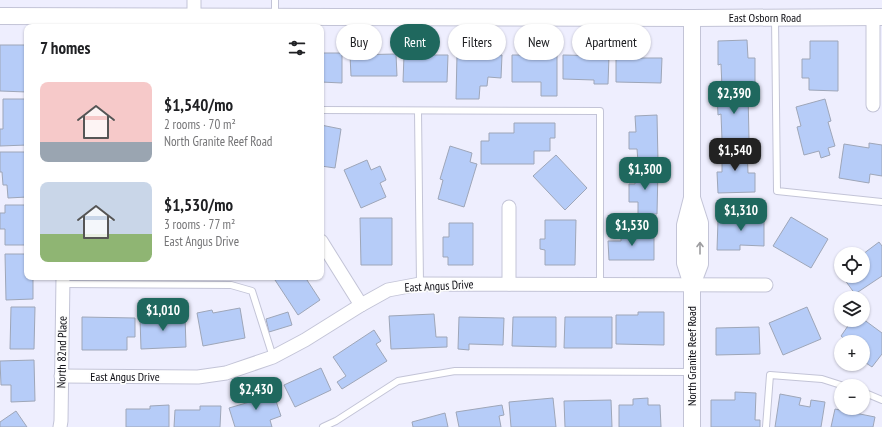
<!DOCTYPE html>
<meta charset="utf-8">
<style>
body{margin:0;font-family:"PT Sans Narrow",sans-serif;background:#f2f2f2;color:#202124;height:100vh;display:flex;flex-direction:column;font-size:15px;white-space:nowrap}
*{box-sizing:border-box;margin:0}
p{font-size:13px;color:#757577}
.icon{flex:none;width:22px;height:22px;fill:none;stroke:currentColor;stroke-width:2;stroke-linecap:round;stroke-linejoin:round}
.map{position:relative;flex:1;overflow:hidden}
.side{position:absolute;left:24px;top:24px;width:300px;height:256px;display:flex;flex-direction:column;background:#fff;border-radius:8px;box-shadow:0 1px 3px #0004}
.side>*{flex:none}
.banner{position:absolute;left:336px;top:24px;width:380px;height:36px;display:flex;gap:8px}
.fabs{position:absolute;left:834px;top:247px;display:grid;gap:8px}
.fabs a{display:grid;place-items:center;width:36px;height:36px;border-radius:50%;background:#fff;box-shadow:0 1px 3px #0004;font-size:20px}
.price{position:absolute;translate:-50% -34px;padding:0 9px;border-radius:8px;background:#1f685e;color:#fff;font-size:13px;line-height:26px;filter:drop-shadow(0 1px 2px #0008)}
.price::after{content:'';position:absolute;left:50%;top:24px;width:12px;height:9px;margin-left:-6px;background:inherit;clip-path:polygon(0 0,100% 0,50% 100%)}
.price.on{background:#222;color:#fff}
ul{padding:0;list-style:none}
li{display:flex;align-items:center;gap:12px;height:100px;padding:0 16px}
li span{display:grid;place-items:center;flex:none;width:112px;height:80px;border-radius:8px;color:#555}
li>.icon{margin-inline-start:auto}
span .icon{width:48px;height:48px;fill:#fffc;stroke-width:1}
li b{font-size:17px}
h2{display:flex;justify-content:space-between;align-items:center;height:48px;padding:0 16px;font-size:17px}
.tag{padding:0 14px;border-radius:18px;background:#fff;box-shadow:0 1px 3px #0004;font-size:14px;line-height:36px}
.tag.on{background:#1f685e;color:#fff}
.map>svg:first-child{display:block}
</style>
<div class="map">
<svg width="882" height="427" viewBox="0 0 882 427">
<rect width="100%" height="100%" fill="#eeeefe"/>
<g fill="#b6ccf8" stroke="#9ea6b8">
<polygon points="747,40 748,58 755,58 755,87 722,88 721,64 718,65 718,41"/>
<polygon points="810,41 838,41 838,91 809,90 809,78 802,78 802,59 810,59"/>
<polygon points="0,45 27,45 27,92 0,91"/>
<polygon points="321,53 342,53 342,83 321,82"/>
<polygon points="616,53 638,54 638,58 662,58 661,83 616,82"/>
<polygon points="396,54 397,76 351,76 350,55"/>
<polygon points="404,55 448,55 447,82 403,82"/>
<polygon points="457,55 502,55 501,78 488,77 487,86 480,86 479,99 456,99"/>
<polygon points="512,55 557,55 557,96 541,96 541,82 512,82"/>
<polygon points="563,55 609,56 608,84 594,84 594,80 563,79"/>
<polygon points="717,92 748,92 749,140 722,140 721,114 718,115"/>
<polygon points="3,99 27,99 27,145 0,146 0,129 3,129"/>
<polygon points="825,99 831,121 828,122 835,146 828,148 830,155 821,158 819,151 804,155 797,127 801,126 796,107"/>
<polygon points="657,115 658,161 638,162 637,149 629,149 629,132 636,132 635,116"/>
<polygon points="514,123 555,123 555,138 550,138 550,151 534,151 534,164 481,164 481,141 489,141 489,133 514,133"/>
<polygon points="321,125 341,129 335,168 321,166"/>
<polygon points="869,143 882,145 882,176 870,174 869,183 839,178 844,144 869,148"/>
<polygon points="450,146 472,153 470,162 477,164 464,207 438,199 443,180 440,179"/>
<polygon points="747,147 748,173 755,173 755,192 718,193 717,172 722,172 722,161 718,161 718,148"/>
<polygon points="0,152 27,152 27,197 8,198 7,185 3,185 2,172 0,172"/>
<polygon points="556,155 587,188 565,210 533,176"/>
<polygon points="367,160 371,170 380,166 386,180 380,183 386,197 361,208 344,170"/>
<polygon points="635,168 658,169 657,214 638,214 638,202 629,202 629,184 635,184"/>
<polygon points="5,205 27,205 27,245 5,245 5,229 0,229 0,213 5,213"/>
<polygon points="736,213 764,214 764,246 740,245 740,250 717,250 718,220 736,220"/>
<polygon points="791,217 828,239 811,268 773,246"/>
<polygon points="360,218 392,218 392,265 361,265"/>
<polygon points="545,220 576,220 575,265 545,265 545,250 540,249 540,239 545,239"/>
<polygon points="449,223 473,223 473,265 448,265 448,257 443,257 443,237 449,237"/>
<polygon points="638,230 638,237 654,237 654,260 609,260 608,241 621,241 621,231"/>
<polygon points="879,242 882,246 882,276 855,294 842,276 863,276 863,254"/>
<polygon points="5,254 27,254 27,277 33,277 33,299 6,300"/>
<polygon points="841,261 841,274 835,266"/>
<polygon points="280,277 305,277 320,300 298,315 275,280"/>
<polygon points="11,307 35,307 34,349 10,349"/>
<polygon points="807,307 821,339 783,355 769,323"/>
<polygon points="240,308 245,338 203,346 197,313 212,310 213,313"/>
<polygon points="288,312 292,325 269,332 266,319"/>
<polygon points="638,312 664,312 664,345 616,344 616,315 638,315"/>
<polygon points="434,314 436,337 447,337 447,347 391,349 389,316"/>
<polygon points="185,316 186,347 141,349 140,318"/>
<polygon points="82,317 135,318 135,337 127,337 127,350 82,350"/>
<polygon points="459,317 504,318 503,345 469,344 469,350 458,349"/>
<polygon points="513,317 556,317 556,347 512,346"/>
<polygon points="565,317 612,317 612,348 564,348"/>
<polygon points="863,319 882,333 882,354 872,367 863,361 863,342 848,342 841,336 852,320"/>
<polygon points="759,327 760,354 716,355 716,328"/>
<polygon points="374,330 381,341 376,344 387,361 342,389 337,382 346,376 333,357"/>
<polygon points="34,360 35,401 11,402 11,385 1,385 0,361"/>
<polygon points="321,368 331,390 295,407 284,385"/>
<polygon points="272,389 281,416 270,420 272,427 235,427 229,408 253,401 251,396"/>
<polygon points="735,392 756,393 755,420 760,420 760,427 711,427 711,400 735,400"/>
<polygon points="780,394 801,398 799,405 810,407 811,400 825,402 821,427 775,427"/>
<polygon points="553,398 556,427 511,427 509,402"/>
<polygon points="648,398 648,405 660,405 661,427 619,427 619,405 633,405 633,399"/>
<polygon points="611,400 612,427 565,427 564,401"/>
<polygon points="169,405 169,427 126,427 126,409 150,409 150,406"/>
<polygon points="502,405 504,415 499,416 501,427 459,427 456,412"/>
<polygon points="200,406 221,406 220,427 174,427 175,410 200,410"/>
<polygon points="835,409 875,417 873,427 831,427"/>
<polygon points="16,411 27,427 0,427 0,422"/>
<polygon points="445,413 448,427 413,427 412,422"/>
</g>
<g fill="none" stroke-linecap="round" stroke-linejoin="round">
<g stroke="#c3c4d7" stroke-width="8">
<g id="service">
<polyline points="275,0 275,16"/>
<polyline points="775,18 777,191 882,202"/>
<polyline points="321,110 600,111 600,285"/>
<polyline points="418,111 420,284"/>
<polyline points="63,284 231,285 252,291 273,357"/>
<polyline points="863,392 882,400"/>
<polyline points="323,427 336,421 398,381 455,371 691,372"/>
<polyline points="766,427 770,375 822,379 844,386"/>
</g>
</g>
<g stroke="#c3c4d7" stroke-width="15">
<g id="minor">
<polyline points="194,17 194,0"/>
<polyline points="873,105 873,17"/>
<polyline points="509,207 509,284"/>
<polyline points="321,241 361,305"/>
<polyline points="61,376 198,377 226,373 273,357 305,340 361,305 388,290 420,284 766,285"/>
<polyline points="60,427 61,421 63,277"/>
</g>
</g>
<g stroke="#c3c4d7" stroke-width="18">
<g id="tertiary">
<polyline points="0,16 692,18 882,17"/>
<polyline points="692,18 692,198 685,225 685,263 692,285 692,427"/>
<polyline points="692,198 700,223 700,264 692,285"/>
</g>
</g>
<use href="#service" stroke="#fff" stroke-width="6"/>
<use href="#minor" stroke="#fff" stroke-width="13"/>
<use href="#tertiary" stroke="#fff" stroke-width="16"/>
</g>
<defs><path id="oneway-shaft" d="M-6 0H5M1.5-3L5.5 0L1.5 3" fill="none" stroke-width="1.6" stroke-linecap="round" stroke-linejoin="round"/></defs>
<use stroke="#9d9da0" href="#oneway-shaft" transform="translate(700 248) rotate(-90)"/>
<g text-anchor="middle" stroke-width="3.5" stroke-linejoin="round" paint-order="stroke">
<g font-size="12" fill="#0b0b11" stroke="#fdfdfd">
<text x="765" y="22">East Osborn Road</text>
<text transform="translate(439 286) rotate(-3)" y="4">East Angus Drive</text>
<text transform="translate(62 352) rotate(-89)" y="4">North 82nd Place</text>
<text transform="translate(692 356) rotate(-90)" y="4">North Granite Reef Road</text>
<text x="125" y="381">East Angus Drive</text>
</g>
</g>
</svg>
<div class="fabs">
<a><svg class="icon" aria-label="locate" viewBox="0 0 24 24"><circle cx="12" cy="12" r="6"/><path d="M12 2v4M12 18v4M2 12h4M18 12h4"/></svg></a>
<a><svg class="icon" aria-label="layers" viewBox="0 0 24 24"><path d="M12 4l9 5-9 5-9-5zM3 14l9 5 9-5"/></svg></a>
<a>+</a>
<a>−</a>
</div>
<b class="price" style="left:734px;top:115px">$2,390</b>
<b class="price on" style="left:735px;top:172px">$1,540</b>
<b class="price" style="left:645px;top:191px">$1,300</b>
<b class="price" style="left:741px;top:232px">$1,310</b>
<b class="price" style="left:632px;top:247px">$1,530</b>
<b class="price" style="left:163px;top:332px">$1,010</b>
<b class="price" style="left:256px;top:411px">$2,430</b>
<div class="banner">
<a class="tag">Buy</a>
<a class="tag on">Rent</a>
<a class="tag">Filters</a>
<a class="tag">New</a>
<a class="tag">Apartment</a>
</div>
<section class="side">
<h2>7 homes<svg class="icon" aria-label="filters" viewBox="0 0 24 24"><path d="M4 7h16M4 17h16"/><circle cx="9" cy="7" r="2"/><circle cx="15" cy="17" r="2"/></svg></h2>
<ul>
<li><span style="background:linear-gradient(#f6c9c9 75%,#9aa5b1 0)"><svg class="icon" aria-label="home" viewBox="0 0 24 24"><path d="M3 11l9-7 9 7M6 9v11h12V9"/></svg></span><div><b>$1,540/mo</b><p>2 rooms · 70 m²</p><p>North Granite Reef Road</p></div></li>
<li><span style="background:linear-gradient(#c9d6e8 65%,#8fb573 0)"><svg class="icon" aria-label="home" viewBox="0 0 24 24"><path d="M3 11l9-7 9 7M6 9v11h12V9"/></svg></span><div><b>$1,530/mo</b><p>3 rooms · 77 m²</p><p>East Angus Drive</p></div></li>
</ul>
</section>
</div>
